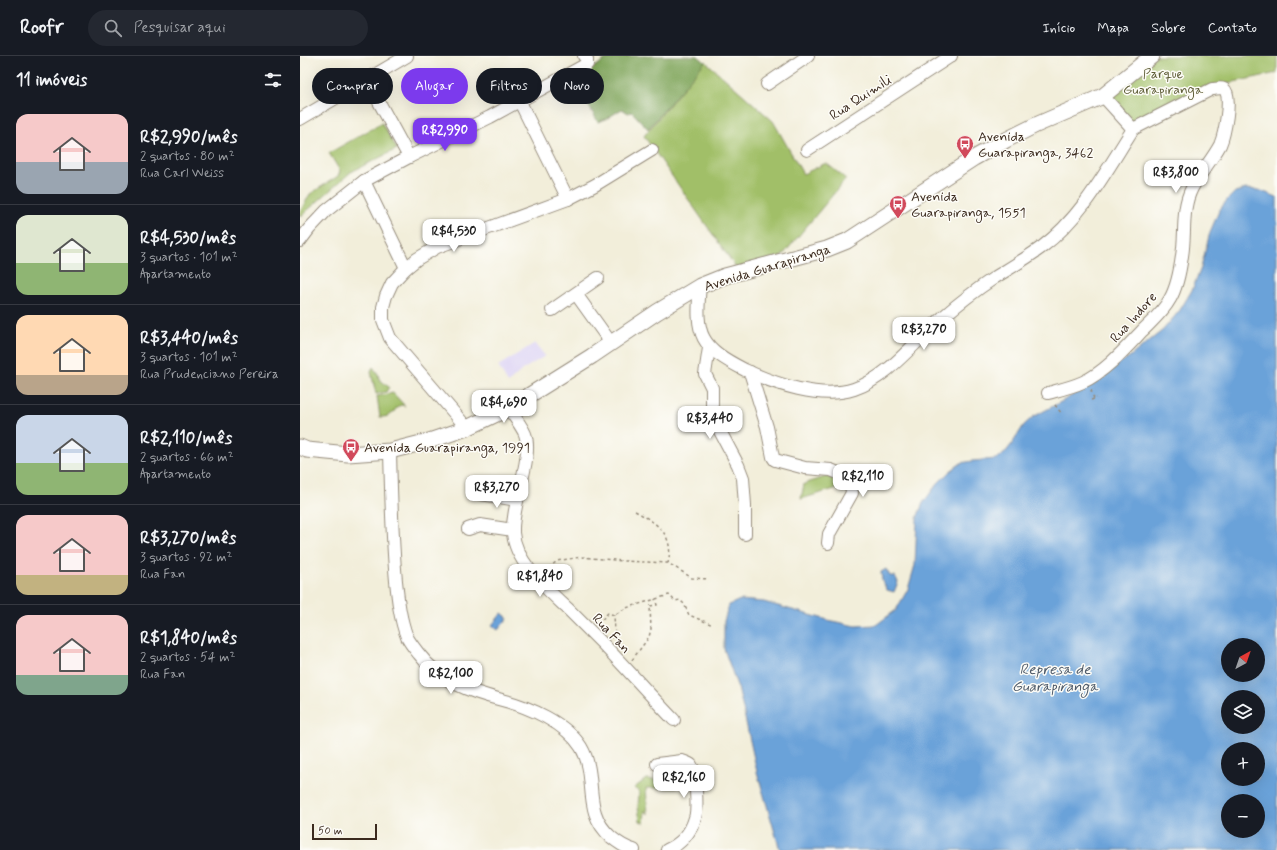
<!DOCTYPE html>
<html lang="pt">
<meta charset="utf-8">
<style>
body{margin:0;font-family:Mynerve,sans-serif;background:#242831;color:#f1f3f6;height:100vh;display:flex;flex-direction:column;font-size:15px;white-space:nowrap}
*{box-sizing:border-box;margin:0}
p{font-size:13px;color:#9ea1a6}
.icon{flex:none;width:22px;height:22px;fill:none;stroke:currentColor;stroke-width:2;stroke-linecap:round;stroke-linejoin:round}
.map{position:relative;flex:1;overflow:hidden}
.drawer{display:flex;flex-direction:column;background:#171b24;width:300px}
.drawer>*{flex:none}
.guide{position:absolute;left:12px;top:12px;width:380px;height:36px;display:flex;gap:8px}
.needle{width:26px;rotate:40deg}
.buttons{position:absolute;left:921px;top:582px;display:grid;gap:8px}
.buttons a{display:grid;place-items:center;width:44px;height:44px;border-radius:50%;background:#171b24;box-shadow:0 4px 16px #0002;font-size:20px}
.scale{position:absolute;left:12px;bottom:10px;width:65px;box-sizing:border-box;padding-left:4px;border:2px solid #3b2a1e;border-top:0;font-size:11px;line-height:14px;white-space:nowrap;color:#3b2a1e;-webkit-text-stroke:3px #fdfcf7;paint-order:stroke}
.price{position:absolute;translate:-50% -34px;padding:0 9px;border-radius:8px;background:#fff;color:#222;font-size:13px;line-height:26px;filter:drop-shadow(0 1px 2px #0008)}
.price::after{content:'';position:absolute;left:50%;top:24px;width:12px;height:9px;margin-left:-6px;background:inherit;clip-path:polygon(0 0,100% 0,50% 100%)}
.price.selected{background:#7c3aed;color:#fff}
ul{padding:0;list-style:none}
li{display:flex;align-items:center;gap:12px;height:100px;padding:0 16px}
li+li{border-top:1px solid #363941}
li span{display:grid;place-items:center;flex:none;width:112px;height:80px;border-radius:12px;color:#555}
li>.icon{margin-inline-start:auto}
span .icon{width:48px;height:48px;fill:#fffc;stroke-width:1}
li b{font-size:17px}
h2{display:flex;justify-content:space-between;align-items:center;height:48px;padding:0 16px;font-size:17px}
.tag{padding:0 14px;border-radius:18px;background:#171b24;box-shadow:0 4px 16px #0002;font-size:14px;line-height:36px}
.tag.selected{background:#7c3aed;color:#fff}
header{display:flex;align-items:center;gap:24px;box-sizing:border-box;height:56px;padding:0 20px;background:#171b24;border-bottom:1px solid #363941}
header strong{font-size:19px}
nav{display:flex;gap:22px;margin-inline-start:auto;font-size:14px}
.search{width:280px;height:36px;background:#242831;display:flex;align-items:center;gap:10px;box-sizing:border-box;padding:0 14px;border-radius:22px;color:#9ea1a6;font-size:15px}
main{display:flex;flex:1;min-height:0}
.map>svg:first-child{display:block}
</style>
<header>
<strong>Roofr</strong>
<div class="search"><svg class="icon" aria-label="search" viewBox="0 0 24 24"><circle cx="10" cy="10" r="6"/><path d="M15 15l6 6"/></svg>Pesquisar aqui</div>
<nav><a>Início</a><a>Mapa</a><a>Sobre</a><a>Contato</a></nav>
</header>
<main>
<section class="drawer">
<h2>11 imóveis<svg class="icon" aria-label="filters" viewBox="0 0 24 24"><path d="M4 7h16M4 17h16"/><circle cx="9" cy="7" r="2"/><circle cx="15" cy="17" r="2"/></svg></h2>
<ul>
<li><span style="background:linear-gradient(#f6c9c9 60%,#9aa5b1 0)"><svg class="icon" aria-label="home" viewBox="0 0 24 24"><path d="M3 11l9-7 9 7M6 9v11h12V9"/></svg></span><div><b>R$2,990/mês</b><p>2 quartos · 80 m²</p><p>Rua Carl Weiss</p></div></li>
<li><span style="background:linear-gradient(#dfe7d0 60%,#8fb573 0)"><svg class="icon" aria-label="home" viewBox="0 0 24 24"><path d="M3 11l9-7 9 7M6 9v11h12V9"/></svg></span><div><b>R$4,530/mês</b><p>3 quartos · 101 m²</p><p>Apartamento</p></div></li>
<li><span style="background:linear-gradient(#ffd9b3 75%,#b9a48a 0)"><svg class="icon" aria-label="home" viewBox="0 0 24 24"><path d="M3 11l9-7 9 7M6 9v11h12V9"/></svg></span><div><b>R$3,440/mês</b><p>3 quartos · 101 m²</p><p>Rua Prudenciano Pereira</p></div></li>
<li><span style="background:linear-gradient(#c9d6e8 60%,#8fb573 0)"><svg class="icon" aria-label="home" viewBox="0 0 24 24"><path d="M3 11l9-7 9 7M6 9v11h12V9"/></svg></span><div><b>R$2,110/mês</b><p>2 quartos · 66 m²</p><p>Apartamento</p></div></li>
<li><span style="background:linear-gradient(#f6c9c9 75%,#c2b280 0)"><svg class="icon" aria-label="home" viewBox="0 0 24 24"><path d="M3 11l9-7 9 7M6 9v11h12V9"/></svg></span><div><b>R$3,270/mês</b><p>3 quartos · 92 m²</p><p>Rua Fan</p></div></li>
<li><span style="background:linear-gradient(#f6c9c9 75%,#7fa58c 0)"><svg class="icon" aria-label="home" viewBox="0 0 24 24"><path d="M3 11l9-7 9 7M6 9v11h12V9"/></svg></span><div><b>R$1,840/mês</b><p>2 quartos · 54 m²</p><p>Rua Fan</p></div></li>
</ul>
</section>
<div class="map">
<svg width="977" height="794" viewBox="0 0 977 794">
<rect width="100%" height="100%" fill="#fdfcf7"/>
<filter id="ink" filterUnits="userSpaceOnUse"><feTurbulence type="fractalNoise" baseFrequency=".025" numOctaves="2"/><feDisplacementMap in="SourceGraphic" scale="8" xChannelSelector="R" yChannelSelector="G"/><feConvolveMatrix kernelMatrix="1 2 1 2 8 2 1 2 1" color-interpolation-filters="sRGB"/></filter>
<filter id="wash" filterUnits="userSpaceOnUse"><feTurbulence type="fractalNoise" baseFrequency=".012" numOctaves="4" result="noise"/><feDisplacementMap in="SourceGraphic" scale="16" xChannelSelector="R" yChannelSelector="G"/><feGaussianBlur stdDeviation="0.9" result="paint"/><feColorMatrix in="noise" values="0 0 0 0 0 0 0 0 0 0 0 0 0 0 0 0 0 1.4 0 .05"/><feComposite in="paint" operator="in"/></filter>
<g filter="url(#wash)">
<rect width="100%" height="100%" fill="#f2eeda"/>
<polygon fill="#ded5f5" points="235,287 245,300 222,314 208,327 198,310"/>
<g fill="#a1bf67" stroke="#6e7442">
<polygon points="855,0 977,0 977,17 919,29 889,40 831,67 810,41"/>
<polygon points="405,5 473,65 503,118 526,107 546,123 482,200 437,213 344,80"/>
<polygon points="82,67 97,93 51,116 0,161 0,156 10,138 38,120 40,115 29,97"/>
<polygon points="73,311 78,318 79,323 89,331 86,336 76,338 71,316"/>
<path d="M93,337L105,350C97,346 96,356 90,359C87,361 83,361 80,361L77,340Z"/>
<polygon points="525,421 540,421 544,425 545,433 543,436 538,432 501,443 504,428"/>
<polygon points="346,723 381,728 377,732 346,732 348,758 345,754 344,767 340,765 338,751 339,735 334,732"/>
</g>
<polygon fill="#80a65c" stroke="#5e683d" points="315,0 398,0 405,6 348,73 332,56 328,57 322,53 306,63 298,66 275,26 304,4"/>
<g fill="#6ba2d9" stroke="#53667c" fill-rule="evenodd">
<path d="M946,133L959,134L977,141V794H480L457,716L439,635L424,593V565L429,549L440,544L464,546L528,564L555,570L576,569L596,554L608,533L615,509L617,462L623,447L637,428L649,416L661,407L672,405L696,403L704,398L712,388L724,369L733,361L768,342L829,301L863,274L880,254L892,234L901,212L910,176L919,155L927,144L935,136ZM928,589H958V619H928ZM928,641H958V671H928ZM928,693H958V723H928ZM928,745H958V775H928Z"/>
<polygon points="586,513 590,520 595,520 598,526 594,536 587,534 582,524 581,516"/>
<polygon points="202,557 208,562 198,574 192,569"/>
</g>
</g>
<g filter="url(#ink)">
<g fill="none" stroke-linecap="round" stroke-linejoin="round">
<g stroke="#968c7c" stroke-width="14">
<g id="minor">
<polyline points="67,24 109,101"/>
<polyline points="467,28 508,0"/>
<polyline points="219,44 268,143"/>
<polyline points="0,63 107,0"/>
<polyline points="507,94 651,0"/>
<polyline points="64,125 106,212"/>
<polyline points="0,185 9,173 26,155 64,125 109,101 190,61 287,8 287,3 284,0"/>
<path d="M400,230C395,280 400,291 445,314C475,328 521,344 554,333C588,322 616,284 643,261C659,247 676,234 694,222C710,212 727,202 742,191C782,161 806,115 833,73"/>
<polyline points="276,238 311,287"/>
<polyline points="252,254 298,222"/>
<polyline points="409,292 405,318 412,332 412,360 438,409 443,422 445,449 445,478"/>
<polyline points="450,316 467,371 473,401 475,404 505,412 531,414 545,420 551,429 552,437 529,478 528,487"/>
<path d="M748,337C759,334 772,331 783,326C805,316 825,293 842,275C852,265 863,256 870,243C877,231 880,215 882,200C886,177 881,153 892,132C900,117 912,104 920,89C924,80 933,39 924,33C920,31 916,33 912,33L833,73L803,40"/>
<path d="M209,352C214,361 221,369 225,378C234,401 211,449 213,477C215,506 247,533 267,552C279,564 291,576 303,588C327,613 350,639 374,664"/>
<polyline points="167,372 90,282 83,264 83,251 86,240 92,227 106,212 117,203 137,191 268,143 295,129 352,94"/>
<path d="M90,395C91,438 92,481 96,525C98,544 100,563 107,581C110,587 115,593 119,598C139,625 171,636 202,644C229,651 266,667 281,691C299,721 281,755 311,781C317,786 326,792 334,794"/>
<polyline points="181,438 217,444"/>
<polyline points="168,473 180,469 213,474"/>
<path d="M357,708L382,705C385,706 389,707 391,709C396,717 398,753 395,762C391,776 381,788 367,794"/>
</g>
</g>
<g stroke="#968c7c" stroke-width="17">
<polyline id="major" points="0,391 7,394 48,398 90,395 129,385 167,372 209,352 292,300 357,256 400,230 425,220 527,193 547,185 674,102 706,84 736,69 803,40 852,0"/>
</g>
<g stroke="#968c7c" stroke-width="1.5" stroke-dasharray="3 3" stroke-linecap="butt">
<polyline points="791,334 794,343"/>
<polyline points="791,344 797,342"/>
<polyline points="755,349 762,358"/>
<path d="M335,455C357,467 375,479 368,507"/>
<polyline points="244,516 257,505 281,501 324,505 368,507 392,522 409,523"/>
<polyline points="298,568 308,557 314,559 326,552 369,539 375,545 380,544 384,548 389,559 413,569"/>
<polyline points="311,582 315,577 314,559"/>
<polyline points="332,604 349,581 351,573 350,550 357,549 355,543"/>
</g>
<use href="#minor" stroke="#fff" stroke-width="12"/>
<use href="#major" stroke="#fff" stroke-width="15"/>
</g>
</g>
<defs>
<g id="bus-pin" transform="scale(0.9)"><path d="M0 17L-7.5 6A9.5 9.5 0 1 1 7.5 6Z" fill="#d1495b" stroke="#fdfcf7"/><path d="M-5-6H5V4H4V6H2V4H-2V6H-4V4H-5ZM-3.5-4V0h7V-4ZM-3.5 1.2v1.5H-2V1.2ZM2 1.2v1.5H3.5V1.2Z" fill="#fff"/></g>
</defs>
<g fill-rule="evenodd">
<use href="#bus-pin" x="665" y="88"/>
<use href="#bus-pin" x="598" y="148"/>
<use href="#bus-pin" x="51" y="391"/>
</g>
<g text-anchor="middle" stroke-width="3" stroke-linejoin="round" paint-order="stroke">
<g font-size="14" fill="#5f5e38" stroke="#fdfcf7">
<text x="863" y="22">Parque<tspan x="863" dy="16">Guarapiranga</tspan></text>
</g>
<g font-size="14" fill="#3b2a1e" stroke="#fdfcf7">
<text transform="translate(560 41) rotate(-33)" y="5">Rua Quimili</text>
<text transform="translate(467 211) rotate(-17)" y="5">Avenida Guarapiranga</text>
<text transform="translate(833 261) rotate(-48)" y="5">Rua Indore</text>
<text transform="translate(312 577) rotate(47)" y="5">Rua Fan</text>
</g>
<g font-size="14" fill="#3b2a1e" stroke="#fdfcf7" text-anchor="start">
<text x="678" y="85">Avenida<tspan x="678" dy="16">Guarapiranga, 3462</tspan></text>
<text x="611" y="145">Avenida<tspan x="611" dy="16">Guarapiranga, 1551</tspan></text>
<text x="64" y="396">Avenida Guarapiranga, 1991</text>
</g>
<g font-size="15" font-style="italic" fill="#4e5a69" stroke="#fdfcf7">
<text x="755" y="618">Represa de<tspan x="755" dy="17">Guarapiranga</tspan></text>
</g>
</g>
</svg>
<div class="buttons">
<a><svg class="needle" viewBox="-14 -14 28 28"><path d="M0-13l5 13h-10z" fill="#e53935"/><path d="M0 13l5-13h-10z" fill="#9ea1a6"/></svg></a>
<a><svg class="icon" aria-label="layers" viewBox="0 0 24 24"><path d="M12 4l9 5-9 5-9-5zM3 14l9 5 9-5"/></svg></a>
<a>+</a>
<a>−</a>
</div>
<div class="scale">50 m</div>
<b class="price selected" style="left:145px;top:96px">R$2,990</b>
<b class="price" style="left:876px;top:138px">R$3,800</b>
<b class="price" style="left:154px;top:197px">R$4,530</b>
<b class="price" style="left:624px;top:295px">R$3,270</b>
<b class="price" style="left:204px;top:368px">R$4,690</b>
<b class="price" style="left:410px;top:384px">R$3,440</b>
<b class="price" style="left:563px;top:442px">R$2,110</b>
<b class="price" style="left:197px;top:453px">R$3,270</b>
<b class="price" style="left:240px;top:542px">R$1,840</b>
<b class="price" style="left:151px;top:639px">R$2,100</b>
<b class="price" style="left:384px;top:743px">R$2,160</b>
<div class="guide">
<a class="tag">Comprar</a>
<a class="tag selected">Alugar</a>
<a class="tag">Filtros</a>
<a class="tag">Novo</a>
</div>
</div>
</main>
